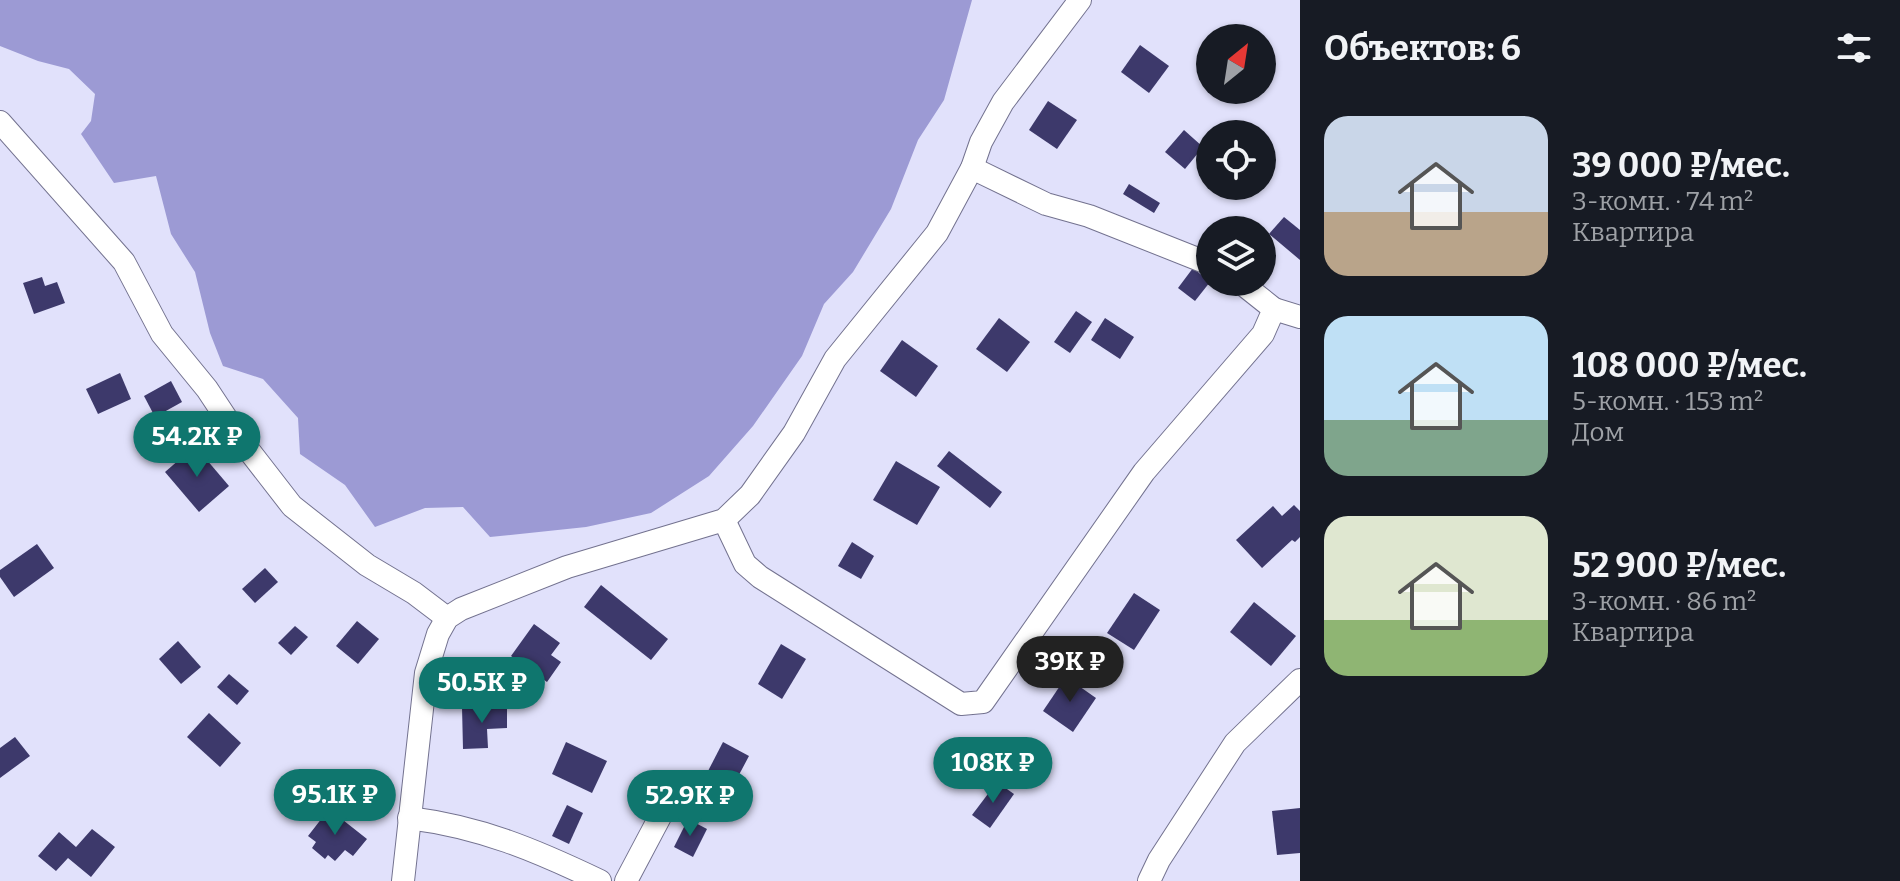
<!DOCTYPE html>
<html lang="ru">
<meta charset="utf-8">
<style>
body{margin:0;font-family:Bitter,serif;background:#242831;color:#f1f3f6;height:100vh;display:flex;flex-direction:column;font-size:30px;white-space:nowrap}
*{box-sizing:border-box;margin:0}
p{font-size:26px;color:#9ea1a6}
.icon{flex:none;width:44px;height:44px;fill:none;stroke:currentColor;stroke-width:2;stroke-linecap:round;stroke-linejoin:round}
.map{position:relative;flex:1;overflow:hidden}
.sheet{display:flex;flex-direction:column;background:#171b24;width:600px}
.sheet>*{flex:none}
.needle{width:52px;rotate:30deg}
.tools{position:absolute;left:1196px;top:24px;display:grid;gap:16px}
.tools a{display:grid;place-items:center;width:80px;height:80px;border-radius:50%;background:#171b24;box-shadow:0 2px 6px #0004;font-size:40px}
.price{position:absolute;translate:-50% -68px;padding:0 18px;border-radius:28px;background:#0f766e;color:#fff;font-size:26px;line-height:52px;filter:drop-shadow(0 2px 4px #0008)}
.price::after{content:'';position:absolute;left:50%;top:48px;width:24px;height:18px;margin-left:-12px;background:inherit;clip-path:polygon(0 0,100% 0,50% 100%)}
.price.current{background:#222;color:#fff}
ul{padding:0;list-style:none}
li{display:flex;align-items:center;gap:24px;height:200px;padding:0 24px}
li span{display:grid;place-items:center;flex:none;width:224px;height:160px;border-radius:24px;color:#555}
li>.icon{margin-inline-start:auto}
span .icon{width:96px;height:96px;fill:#fffc;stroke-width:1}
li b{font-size:34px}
h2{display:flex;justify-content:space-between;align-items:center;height:96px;padding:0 24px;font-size:34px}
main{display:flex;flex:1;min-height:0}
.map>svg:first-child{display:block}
</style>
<main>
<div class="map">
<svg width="1300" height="881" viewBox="0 0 1300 881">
<rect width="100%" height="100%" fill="#e1e1fb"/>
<polygon fill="#9c9ad4" points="0,0 972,0 944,100 918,140 891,209 853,272 824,304 802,356 753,426 709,476 651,513 586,527 490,537 463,507 425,508 375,527 345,485 300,454 298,418 263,379 223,366 210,333 195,272 171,234 156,176 114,183 81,134 91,121 95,94 69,69 38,61 0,46"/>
<g fill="#3d396b">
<polygon points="1140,45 1169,66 1149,93 1121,72"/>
<polygon points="1048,101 1077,120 1057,149 1029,130"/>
<polygon points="1184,130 1203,147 1185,169 1165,152"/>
<polygon points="1129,184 1160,203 1154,213 1123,194"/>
<polygon points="1284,217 1300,230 1300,260 1269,234"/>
<polygon points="1193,268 1210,282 1195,301 1178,288"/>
<polygon points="42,277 45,286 57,282 65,303 34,314 23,283"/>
<polygon points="1076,311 1092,322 1070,353 1054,342"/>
<polygon points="999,318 1030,342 1007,372 976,349"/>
<polygon points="1105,318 1134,337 1120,359 1091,340"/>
<polygon points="902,340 938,366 916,397 880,371"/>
<polygon points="120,373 131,399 98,414 86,389"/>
<polygon points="171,381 182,402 155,417 144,396"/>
<polygon points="195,446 229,486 199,512 165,472"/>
<polygon points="949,451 1002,492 990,508 937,466"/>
<polygon points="896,461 940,487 917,525 873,500"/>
<polygon points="1294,505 1300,511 1300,537 1295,542 1292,540 1262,568 1236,540 1273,506 1282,516"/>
<polygon points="852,542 874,556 861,579 838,566"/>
<polygon points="37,544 54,568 14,597 0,577 0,570"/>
<polygon points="265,568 278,582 255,603 242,589"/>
<polygon points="601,585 668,639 651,660 584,607"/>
<polygon points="1134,593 1160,610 1134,650 1107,633"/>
<polygon points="1254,602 1296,636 1271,666 1230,632"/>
<polygon points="357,621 379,639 358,664 336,646"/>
<polygon points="534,624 560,643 551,655 561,662 547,682 511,656"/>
<polygon points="295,626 308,637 291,655 278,643"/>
<polygon points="178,641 201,667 181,684 159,659"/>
<polygon points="781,644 806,659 782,699 758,684"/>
<polygon points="229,674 249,691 237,705 217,687"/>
<polygon points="1066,677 1096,698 1073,732 1043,711"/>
<polygon points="507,706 507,728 487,729 488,748 463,749 462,707"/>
<polygon points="209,713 241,743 220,767 187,737"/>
<polygon points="15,737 30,756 0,778 0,748"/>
<polygon points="566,742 607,761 592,793 552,774"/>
<polygon points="723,742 749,756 733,786 707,773"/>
<polygon points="997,782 1014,794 990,828 972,815"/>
<polygon points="567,805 583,813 569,844 552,836"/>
<polygon points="1300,808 1300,853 1277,855 1272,811"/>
<polygon points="329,809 367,839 353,856 345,850 335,861 328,855 325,859 312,848 316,842 308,836"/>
<polygon points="688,819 707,829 693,857 674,847"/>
<polygon points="92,829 115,847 91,877 68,858 56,871 38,856 59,832 76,847"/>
</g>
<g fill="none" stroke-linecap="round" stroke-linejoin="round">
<g stroke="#73728f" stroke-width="24">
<g id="minor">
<polyline points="0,122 124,262 162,334 207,389 240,439 292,506 367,565 414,593 447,618"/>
<polyline points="972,168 1046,204 1089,216 1210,264"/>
<polyline points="1274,309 1300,317"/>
<polyline points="724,520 745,564 760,577 961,704 983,702 1144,472 1263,334 1274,309 1240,282"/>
<path d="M409,818C481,827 535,850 600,881"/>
<polyline points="403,881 426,673 438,634 447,618 461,609 567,567 724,520 750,495 794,433 835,359 937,233 972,168 981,142 1003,102 1080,0"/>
<polyline points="626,881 671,796"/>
<polyline points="1149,881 1159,860 1235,743 1300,680"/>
</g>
</g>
<use href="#minor" stroke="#fff" stroke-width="22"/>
</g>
</svg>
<div class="tools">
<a><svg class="needle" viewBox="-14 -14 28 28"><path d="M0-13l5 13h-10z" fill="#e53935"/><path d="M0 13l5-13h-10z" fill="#9ea1a6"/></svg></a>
<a><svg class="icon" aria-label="locate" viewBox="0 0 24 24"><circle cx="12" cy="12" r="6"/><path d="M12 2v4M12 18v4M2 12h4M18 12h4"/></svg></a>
<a><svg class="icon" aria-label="layers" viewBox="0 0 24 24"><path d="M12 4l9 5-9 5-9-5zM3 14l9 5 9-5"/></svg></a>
</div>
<b class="price" style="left:197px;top:479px">54.2K ₽</b>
<b class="price current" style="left:1070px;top:704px">39K ₽</b>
<b class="price" style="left:482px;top:725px">50.5K ₽</b>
<b class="price" style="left:993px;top:805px">108K ₽</b>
<b class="price" style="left:335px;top:837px">95.1K ₽</b>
<b class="price" style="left:690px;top:838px">52.9K ₽</b>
</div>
<section class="sheet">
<h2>Объектов: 6<svg class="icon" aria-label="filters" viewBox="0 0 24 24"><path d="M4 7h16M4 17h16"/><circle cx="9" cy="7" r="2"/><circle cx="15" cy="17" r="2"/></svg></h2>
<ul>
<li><span style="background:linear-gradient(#c9d6e8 60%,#b9a48a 0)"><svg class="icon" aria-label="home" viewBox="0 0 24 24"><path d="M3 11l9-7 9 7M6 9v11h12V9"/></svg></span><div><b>39 000 ₽/мес.</b><p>3-комн. · 74 m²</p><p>Квартира</p></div></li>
<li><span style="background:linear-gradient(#bfe0f5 65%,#7fa58c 0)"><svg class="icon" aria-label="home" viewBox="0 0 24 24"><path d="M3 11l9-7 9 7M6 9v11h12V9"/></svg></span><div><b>108 000 ₽/мес.</b><p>5-комн. · 153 m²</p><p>Дом</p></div></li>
<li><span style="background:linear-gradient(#dfe7d0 65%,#8fb573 0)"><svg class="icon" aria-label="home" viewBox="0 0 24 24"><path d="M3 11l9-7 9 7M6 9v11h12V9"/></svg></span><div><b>52 900 ₽/мес.</b><p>3-комн. · 86 m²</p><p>Квартира</p></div></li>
</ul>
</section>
</main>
